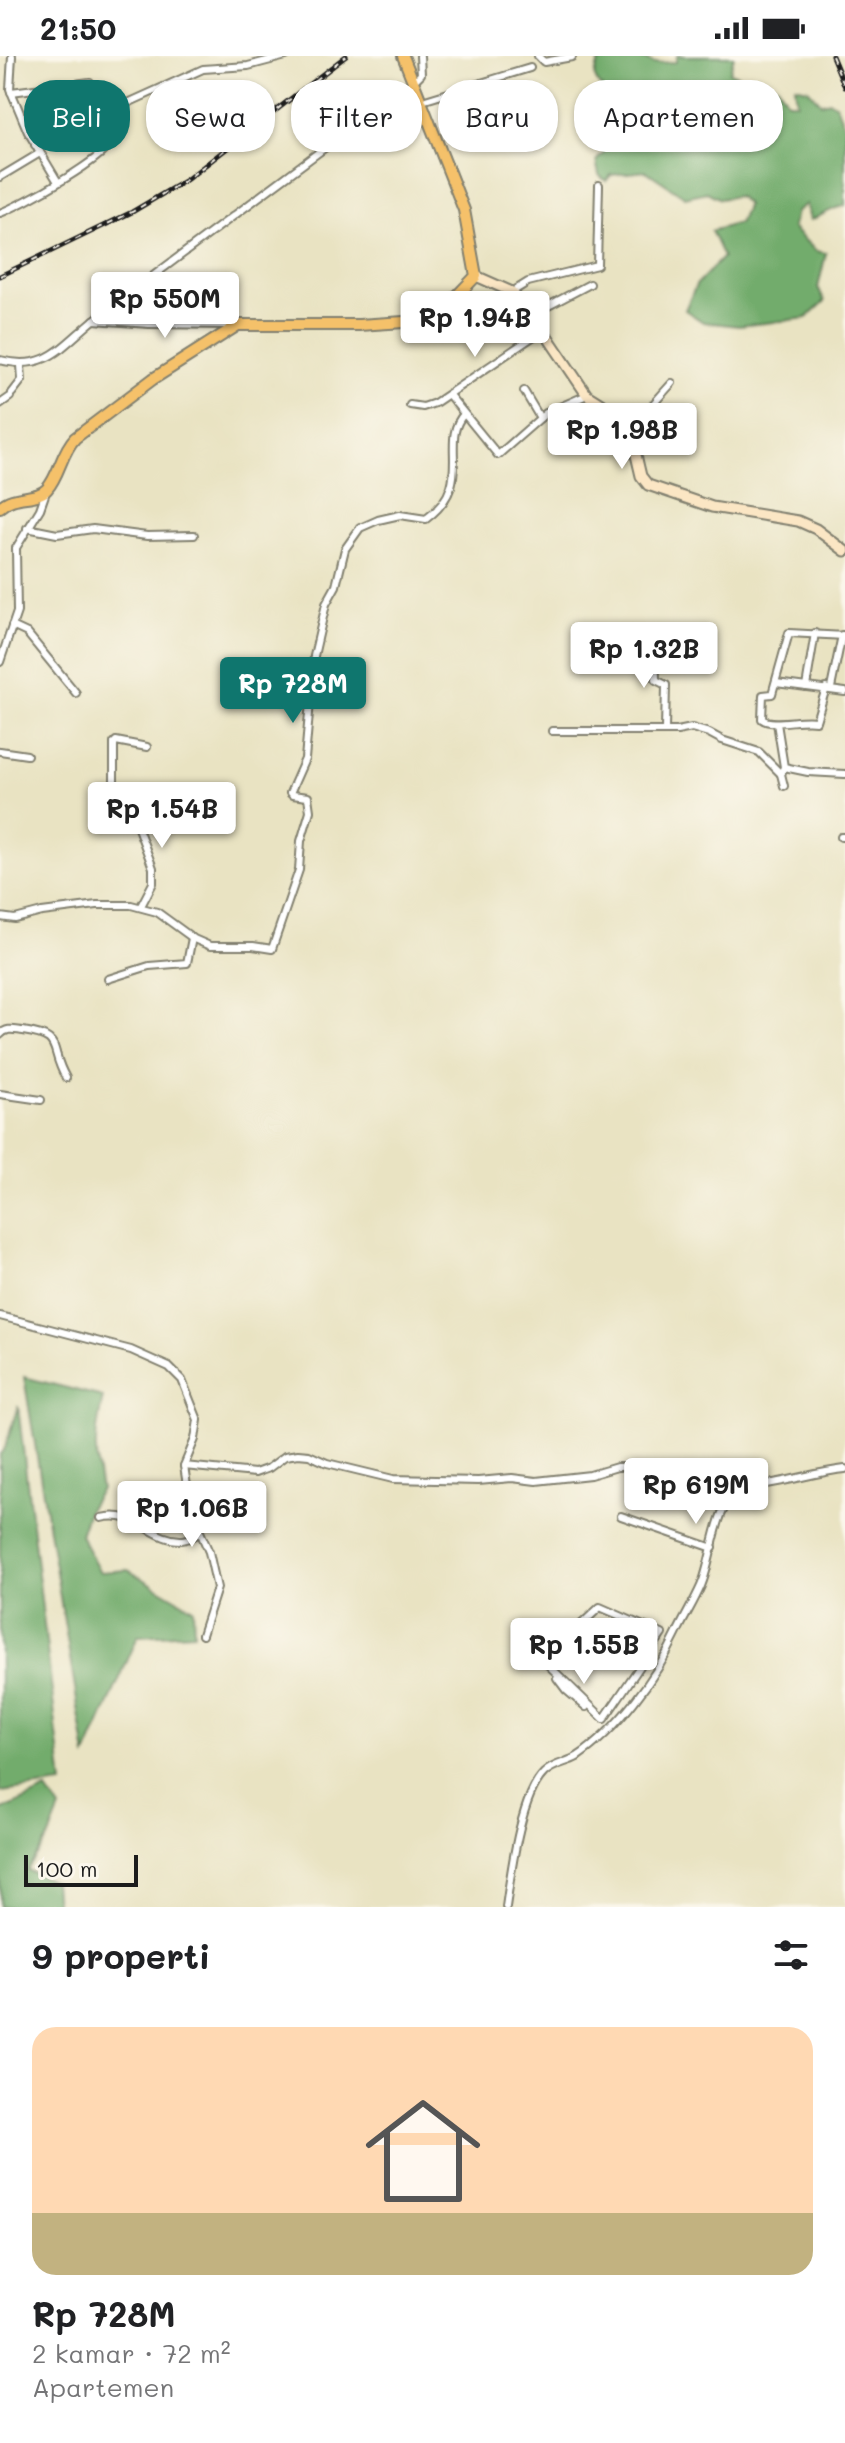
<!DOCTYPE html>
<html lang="id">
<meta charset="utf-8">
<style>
body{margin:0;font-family:Mali,sans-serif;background:#f6f6f6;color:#202124;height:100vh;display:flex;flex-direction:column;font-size:30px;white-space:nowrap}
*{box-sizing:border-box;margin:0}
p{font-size:26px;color:#757577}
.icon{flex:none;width:44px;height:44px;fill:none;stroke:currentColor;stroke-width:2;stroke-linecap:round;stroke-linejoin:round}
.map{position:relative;height:1851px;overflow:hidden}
.details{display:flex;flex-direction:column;background:#fff;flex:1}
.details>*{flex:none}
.top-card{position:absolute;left:24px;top:24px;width:798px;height:72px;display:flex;gap:16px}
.scale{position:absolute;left:24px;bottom:20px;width:114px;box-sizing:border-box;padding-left:8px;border:4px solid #1c1c1c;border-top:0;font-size:22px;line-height:28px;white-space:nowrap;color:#1c1c1c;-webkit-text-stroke:6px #fbf7ec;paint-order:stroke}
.price{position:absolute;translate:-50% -68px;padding:0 18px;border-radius:8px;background:#fff;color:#222;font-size:26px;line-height:52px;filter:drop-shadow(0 2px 4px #0008)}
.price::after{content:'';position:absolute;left:50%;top:48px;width:24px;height:18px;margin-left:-12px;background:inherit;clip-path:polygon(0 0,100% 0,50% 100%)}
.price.selected{background:#0f766e;color:#fff}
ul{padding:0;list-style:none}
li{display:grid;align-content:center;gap:16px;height:424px;padding:0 32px}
li span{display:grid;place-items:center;height:248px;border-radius:24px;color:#555}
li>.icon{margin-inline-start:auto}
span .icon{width:144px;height:144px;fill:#fffc;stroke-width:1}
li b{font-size:34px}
h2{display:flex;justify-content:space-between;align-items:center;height:96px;padding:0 32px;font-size:34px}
.pill{padding:0 28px;border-radius:32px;background:#fff;box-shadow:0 2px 6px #0004;font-size:28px;line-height:72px}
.pill.selected{background:#0f766e;color:#fff}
.status{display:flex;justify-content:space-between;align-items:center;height:56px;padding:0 40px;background:#fff;direction:ltr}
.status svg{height:22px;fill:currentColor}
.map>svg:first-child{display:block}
</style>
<div class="status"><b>21:50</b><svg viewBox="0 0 49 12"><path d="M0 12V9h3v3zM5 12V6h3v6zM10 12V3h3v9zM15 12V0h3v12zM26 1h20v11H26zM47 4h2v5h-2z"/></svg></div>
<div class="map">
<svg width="845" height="1851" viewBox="0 0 845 1851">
<rect width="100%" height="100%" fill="#fbf7ec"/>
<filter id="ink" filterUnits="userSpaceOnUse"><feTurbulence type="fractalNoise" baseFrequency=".0125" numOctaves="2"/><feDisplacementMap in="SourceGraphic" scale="16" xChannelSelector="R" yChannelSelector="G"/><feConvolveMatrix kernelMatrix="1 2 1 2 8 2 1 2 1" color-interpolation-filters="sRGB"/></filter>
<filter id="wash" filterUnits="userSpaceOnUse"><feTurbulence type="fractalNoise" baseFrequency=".006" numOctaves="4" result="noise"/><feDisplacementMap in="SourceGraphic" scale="32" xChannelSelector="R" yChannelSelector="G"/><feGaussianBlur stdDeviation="1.8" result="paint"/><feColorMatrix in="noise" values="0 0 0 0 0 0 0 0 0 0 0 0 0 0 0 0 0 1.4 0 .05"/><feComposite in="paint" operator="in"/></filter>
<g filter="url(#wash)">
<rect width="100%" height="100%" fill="#e9e3c2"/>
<g fill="#72ac6c" stroke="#476444" stroke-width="2">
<path d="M634,0L654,7L676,6L677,0H734L730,16L743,22L778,30L788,46H797L795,30L808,33L821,47L830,45L836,49L845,72V150C832,151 823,160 810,164L806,148L796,156L792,172L816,195L826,197L818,232L825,245L807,262L739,270L703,266L685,254L696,229L723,201L711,175L739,167L747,148L737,140L720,143L707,136L685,141L646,115L611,119L606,125L599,119L596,105L613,87C611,73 613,55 608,42C600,22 588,31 601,2Z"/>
<path d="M24,1321L103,1341C95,1378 93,1395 101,1433L89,1452L80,1479L100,1516L128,1514L193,1552L194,1577L138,1580L86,1700Z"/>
<polygon points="18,1350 63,1728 0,1736 0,1398 5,1392"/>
<polygon points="47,1734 60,1753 48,1783 27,1814 54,1826 56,1851 0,1851 0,1755"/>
</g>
</g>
<g filter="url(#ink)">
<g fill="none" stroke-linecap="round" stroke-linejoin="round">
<g stroke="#82806f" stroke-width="10">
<g id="street">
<polyline points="12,0 10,33 28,76 58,126"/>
<polyline points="538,0 544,6 572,1"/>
<path d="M180,24L197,53C216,61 235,50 252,40"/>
<polyline points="11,36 90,26"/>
<polyline points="422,45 530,12"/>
<polyline points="35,89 203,13 248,10 286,0"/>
<polyline points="0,121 40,97"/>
<path d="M0,157C21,149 109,102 113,82C114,73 109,65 106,58"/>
<polyline points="512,236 528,226 597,209 599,129"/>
<polyline points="531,259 590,228"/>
<polyline points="94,264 149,268 234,269"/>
<path d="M0,304C46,316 61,291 94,264L413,26L421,18L420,0"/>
<polyline points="524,335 540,362"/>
<polyline points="12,337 22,324 21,309"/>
<polyline points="449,339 498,399 546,357 587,339"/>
<polyline points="0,348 10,341"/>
<polyline points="410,349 423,351 435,347 543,274"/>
<polyline points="630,374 672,327"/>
<polyline points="27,472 57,478 93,473 147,480 194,479"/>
<polyline points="12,570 27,577 76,637"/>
<polyline points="655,592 656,624 666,629 665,674"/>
<polyline points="0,606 17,556 16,492 40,453 47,433"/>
<polyline points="776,627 845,636"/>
<polyline points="806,631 815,577"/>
<path d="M826,632L816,665C800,662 772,671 762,663L763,639L772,638L789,577L845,580"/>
<polyline points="831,632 842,579"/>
<polyline points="777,667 784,711 808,716 845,718"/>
<polyline points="552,675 677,675 692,672 709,677 722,684 759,696 781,718 784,711"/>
<polyline points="0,695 27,699"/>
<polyline points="781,718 784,730"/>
<polyline points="124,735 153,812 153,827 141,850"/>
<polyline points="139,735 114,733 114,687 116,685 147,691"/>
<polyline points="841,781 845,781"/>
<path d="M0,861L15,863L42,856L97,849H131L157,856L194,883L210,890H253L272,893L299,814L301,785L310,755L308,741L292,739L290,737L305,703L314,600L326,548L336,530L345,493L360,472L378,464L400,459L426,463C476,426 438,386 464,358"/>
<polyline points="108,923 149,910 187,907 192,882"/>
<path d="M0,979C7,971 14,974 23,975C65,981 48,991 66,1022"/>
<polyline points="0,1038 41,1044"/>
<polyline points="0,1260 131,1294 169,1311 182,1324 198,1364 195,1383 184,1410 255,1417 269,1412 285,1400 298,1398 309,1399 327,1407 393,1423 478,1425 512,1422 536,1425 590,1419 617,1411 629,1411 651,1417 723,1452"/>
<polyline points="184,1410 191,1455 209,1496 217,1532 202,1579"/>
<polyline points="621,1460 713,1492"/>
<path d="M101,1462C136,1453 152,1485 182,1484C188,1484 195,1479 200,1477"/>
<polygon points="600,1551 662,1578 604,1663 543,1604"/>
<polyline points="557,1622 566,1634 586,1651"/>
<path d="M506,1851C511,1817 520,1741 544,1717C553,1708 566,1707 577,1701C617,1674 656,1622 676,1579C684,1562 694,1546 701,1530C713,1503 714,1452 738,1434C746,1428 758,1430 767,1428C794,1424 817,1416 845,1413"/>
</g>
</g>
<g stroke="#82806f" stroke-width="13">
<polyline id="secondary" points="476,220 512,236 543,274 587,339 622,361 632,382 641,420 648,429 712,451 798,465 816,473 845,495"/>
</g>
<g stroke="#82806f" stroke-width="14">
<path id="primary" d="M0,451C15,437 36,445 47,433C60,418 61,397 75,382L153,323L238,269H359L419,265L435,258L455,242L476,220L464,154L403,0"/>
</g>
<use href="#street" stroke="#fff" stroke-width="6"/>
<use href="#secondary" stroke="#fbe6c4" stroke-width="9"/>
<use href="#primary" stroke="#f5c16b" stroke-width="10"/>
<g stroke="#1c1c1c" stroke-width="5">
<g id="rail">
<polyline points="832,0 845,31"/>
<polyline points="0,220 132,156 186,124 346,0"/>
</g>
</g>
<use href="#rail" stroke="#fbf7ec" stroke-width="2" stroke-dasharray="6" stroke-linecap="butt"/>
</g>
</g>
</svg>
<div class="scale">100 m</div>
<b class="price" style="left:165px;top:284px">Rp 550M</b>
<b class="price" style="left:475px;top:303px">Rp 1.94B</b>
<b class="price" style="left:622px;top:415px">Rp 1.98B</b>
<b class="price" style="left:644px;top:634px">Rp 1.32B</b>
<b class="price selected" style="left:293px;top:669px">Rp 728M</b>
<b class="price" style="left:162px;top:794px">Rp 1.54B</b>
<b class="price" style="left:696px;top:1470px">Rp 619M</b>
<b class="price" style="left:192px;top:1493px">Rp 1.06B</b>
<b class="price" style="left:584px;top:1630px">Rp 1.55B</b>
<div class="top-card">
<a class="pill selected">Beli</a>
<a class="pill">Sewa</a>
<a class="pill">Filter</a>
<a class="pill">Baru</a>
<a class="pill">Apartemen</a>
</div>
</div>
<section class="details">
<h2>9 properti<svg class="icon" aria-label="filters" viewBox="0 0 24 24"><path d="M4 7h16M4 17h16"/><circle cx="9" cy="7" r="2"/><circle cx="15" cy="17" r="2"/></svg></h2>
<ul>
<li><span style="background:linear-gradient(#ffd9b3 75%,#c2b280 0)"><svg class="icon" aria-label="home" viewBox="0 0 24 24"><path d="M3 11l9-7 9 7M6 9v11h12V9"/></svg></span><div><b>Rp 728M</b><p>2 kamar · 72 m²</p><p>Apartemen</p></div></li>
</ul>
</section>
